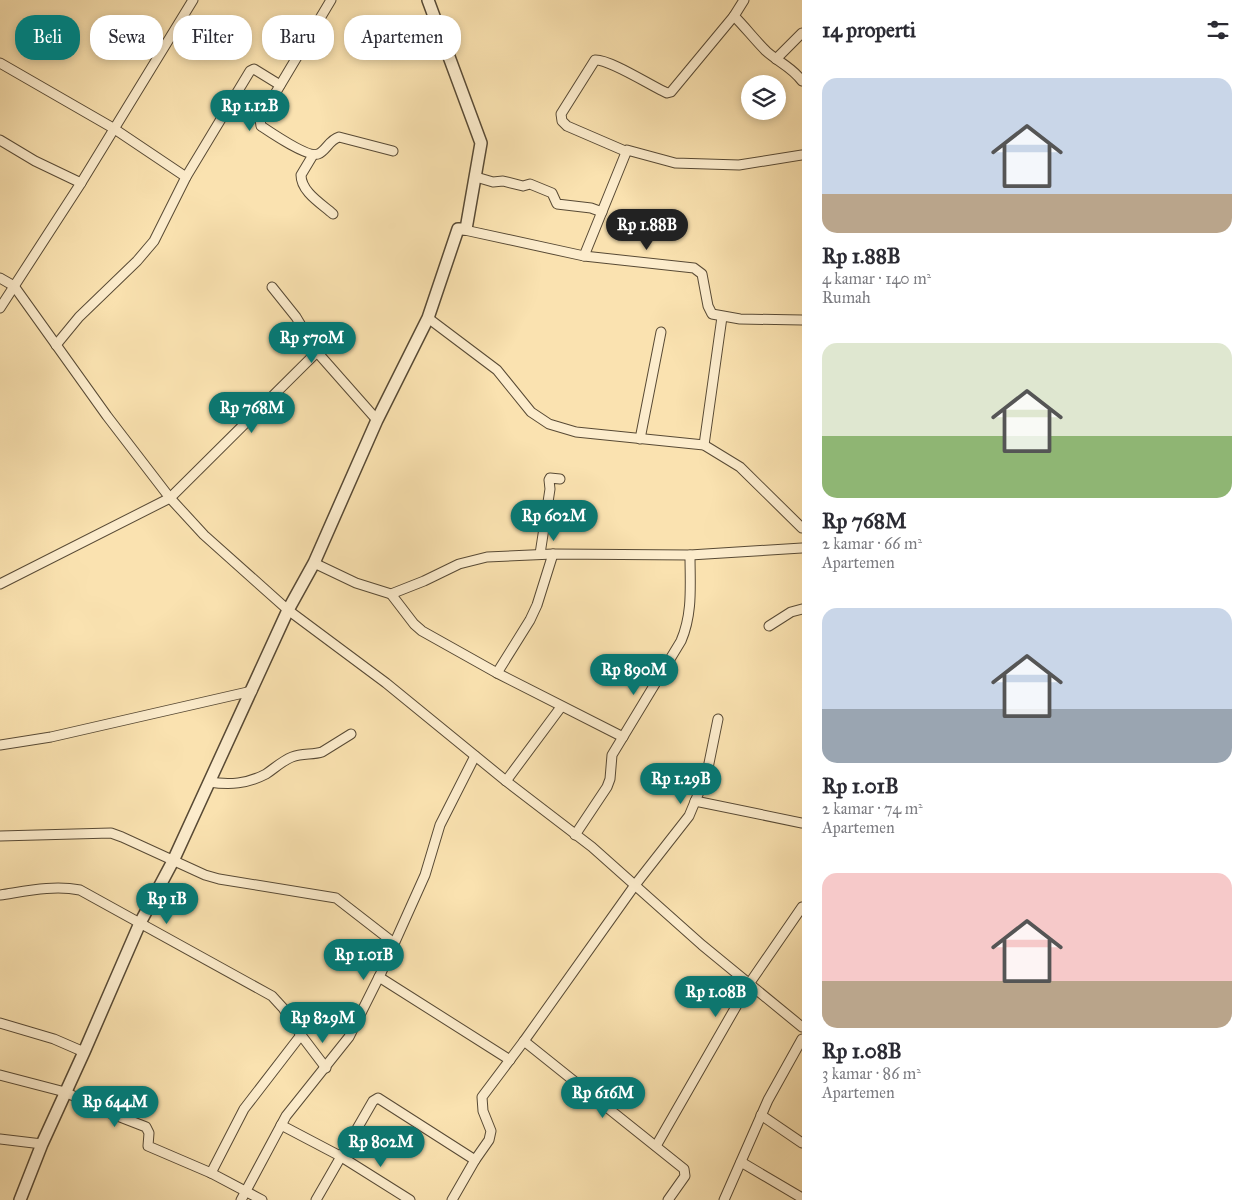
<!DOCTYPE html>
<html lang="id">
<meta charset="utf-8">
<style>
body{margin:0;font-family:"IM FELL Great Primer",serif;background:#f2f2f3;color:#2b2b33;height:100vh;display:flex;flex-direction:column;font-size:19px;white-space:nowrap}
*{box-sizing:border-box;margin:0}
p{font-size:16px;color:#7c7c81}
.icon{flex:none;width:28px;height:28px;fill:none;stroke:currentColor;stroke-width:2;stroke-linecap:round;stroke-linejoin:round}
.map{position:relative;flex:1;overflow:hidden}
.panel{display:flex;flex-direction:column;background:#fff;width:450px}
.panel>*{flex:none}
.guide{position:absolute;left:15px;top:15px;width:475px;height:45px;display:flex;gap:10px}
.controls{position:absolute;left:741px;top:75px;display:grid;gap:10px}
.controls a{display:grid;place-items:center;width:45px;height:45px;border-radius:50%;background:#fff;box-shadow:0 2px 8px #0003;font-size:25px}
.price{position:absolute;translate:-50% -42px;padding:0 11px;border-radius:18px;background:#0f766e;color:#fff;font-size:16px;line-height:32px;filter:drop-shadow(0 1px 2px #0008)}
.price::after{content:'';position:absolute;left:50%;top:30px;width:15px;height:11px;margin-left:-8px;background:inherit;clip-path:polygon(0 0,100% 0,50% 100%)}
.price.selected{background:#222;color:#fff}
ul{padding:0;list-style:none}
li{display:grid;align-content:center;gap:10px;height:265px;padding:0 20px}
li span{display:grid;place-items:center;height:155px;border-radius:15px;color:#555}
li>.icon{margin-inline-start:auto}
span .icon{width:90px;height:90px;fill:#fffc;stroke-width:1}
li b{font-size:21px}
h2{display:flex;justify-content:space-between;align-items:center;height:60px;padding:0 20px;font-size:21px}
.chip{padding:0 18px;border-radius:20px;background:#fff;box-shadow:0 2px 8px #0003;font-size:18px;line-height:45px}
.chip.selected{background:#0f766e;color:#fff}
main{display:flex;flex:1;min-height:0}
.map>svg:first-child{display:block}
</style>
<main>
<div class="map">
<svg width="802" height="1200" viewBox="0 0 802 1200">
<rect width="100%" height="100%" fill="#fae2b0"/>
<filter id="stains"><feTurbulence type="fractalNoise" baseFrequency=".004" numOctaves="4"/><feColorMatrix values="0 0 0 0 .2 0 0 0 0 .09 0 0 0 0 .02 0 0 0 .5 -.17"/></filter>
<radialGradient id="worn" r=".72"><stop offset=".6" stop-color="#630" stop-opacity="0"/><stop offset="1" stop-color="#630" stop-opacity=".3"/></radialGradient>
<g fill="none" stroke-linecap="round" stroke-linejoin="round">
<g stroke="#584a35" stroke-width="11">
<g id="minor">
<path d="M331,0L260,119L261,126C270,132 308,158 318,154C326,151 329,140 339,137L393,151"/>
<path d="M744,0L734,16C745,27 755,40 766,51C778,62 792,67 802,81"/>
<polyline points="776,59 802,33"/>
<polyline points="0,63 113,128 186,177"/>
<polyline points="0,140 35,161 81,183"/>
<path d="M625,151L567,126L562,121L561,114L595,60C609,59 648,84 663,91L667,93L671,92L734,16"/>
<path d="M313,155L301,175C301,192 322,204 333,214"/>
<polyline points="476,177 493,182 503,181 523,186 530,184 552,193 557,204 591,208 602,212"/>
<polyline points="460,229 584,256 694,268 702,274 708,306 712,314 740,319 802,320"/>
<polyline points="584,256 627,150 675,163 739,165 802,155"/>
<polyline points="0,278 14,286 107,416 170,498 204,535 288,610 386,683 506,781 592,847 702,945 802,1027"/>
<polyline points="272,287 296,317 317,352 377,420"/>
<polyline points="0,308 81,183 193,0"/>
<polyline points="428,318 497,370 531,412 549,424 576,432 704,445 740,467 802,528"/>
<polyline points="56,345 79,317 137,261 154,241 186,177 250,71 254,69 280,85"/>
<polyline points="640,439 661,332"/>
<polyline points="704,445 722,317"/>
<polyline points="540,554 550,489 549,480 550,478 560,479"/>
<polyline points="314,563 356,583 391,594 424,581 459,564 487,557 553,554 690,555 802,548"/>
<polyline points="0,584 170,498 317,352"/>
<polyline points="391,594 414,624 422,631 497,673 623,737"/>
<polyline points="769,626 791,612 802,609"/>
<polyline points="497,673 530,620 537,605 553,554"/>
<polyline points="0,745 51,737 252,691"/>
<polyline points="506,781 561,707"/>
<path d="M209,782C230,785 247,784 266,774C275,768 282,761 292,757C302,753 313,755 322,752L351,734"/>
<polyline points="695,801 802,823"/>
<path d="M575,835L607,787L610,779L612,755L681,641C693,613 690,585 690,555"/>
<polyline points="0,836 111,833 122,837 205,875 219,879 336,898 394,943"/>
<path d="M0,895C27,891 53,885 80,890L272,996L283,1008L301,1035L326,1068"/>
<polyline points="379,977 510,1060"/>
<polyline points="0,1023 54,1039 84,1052"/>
<polyline points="524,1041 684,1169 685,1176 668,1200"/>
<polyline points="0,1075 65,1092 110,1113 146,1127 149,1133 148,1146 211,1173 262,1200"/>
<polyline points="761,1115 802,1143"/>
<polyline points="281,1125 340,1156 410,1200"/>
<polyline points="0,1139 42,1144"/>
<polyline points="656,1146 749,984 802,907"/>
<polyline points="741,1162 802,1198"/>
<polyline points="211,1173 244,1109 301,1035"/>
<polyline points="241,1200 286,1116 349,1037 381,973 425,875 440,825 475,756"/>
<polyline points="316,1200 373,1101 378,1098 475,1160"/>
<polyline points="452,1200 475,1160 489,1140 491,1131 483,1111 482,1097 524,1041 635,885 689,816 707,773 718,719"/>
<polyline points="724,1200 768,1100 802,1039"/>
</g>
</g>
<g stroke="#584a35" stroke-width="14">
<polyline id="tertiary" points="20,1200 42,1144 84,1052 140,923 173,861 288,610 314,563 377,420 428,318 458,229 466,229 481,143 428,0"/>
</g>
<use href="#minor" stroke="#fceccc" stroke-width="9"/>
<use href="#tertiary" stroke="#fceccc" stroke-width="11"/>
</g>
<rect width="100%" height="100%" filter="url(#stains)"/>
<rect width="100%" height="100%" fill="url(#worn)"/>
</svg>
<div class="controls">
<a><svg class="icon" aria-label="layers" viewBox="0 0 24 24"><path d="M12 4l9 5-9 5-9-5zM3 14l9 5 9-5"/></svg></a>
</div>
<b class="price" style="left:250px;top:132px">Rp 1.12B</b>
<b class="price selected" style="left:647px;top:251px">Rp 1.88B</b>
<b class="price" style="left:312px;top:364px">Rp 570M</b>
<b class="price" style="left:252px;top:434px">Rp 768M</b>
<b class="price" style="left:554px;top:542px">Rp 602M</b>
<b class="price" style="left:634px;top:696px">Rp 890M</b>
<b class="price" style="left:681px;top:805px">Rp 1.29B</b>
<b class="price" style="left:167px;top:925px">Rp 1B</b>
<b class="price" style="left:364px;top:981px">Rp 1.01B</b>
<b class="price" style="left:716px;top:1018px">Rp 1.08B</b>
<b class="price" style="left:323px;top:1044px">Rp 829M</b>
<b class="price" style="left:603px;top:1119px">Rp 616M</b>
<b class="price" style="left:115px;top:1128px">Rp 644M</b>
<b class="price" style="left:381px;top:1168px">Rp 802M</b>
<div class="guide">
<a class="chip selected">Beli</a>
<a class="chip">Sewa</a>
<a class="chip">Filter</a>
<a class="chip">Baru</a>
<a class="chip">Apartemen</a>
</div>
</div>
<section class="panel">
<h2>14 properti<svg class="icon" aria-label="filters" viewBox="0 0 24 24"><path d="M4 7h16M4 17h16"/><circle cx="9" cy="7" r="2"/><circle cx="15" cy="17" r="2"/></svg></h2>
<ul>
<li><span style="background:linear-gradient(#c9d6e8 75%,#b9a48a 0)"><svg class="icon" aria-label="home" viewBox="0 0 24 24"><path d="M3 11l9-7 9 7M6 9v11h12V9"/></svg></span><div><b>Rp 1.88B</b><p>4 kamar · 140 m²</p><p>Rumah</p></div></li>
<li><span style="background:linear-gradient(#dfe7d0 60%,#8fb573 0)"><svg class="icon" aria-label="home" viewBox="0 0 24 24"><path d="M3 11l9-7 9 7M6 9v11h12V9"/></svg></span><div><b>Rp 768M</b><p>2 kamar · 66 m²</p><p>Apartemen</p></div></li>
<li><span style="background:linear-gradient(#c9d6e8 65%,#9aa5b1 0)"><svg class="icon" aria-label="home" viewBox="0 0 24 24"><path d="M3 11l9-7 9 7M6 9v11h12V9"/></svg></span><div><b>Rp 1.01B</b><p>2 kamar · 74 m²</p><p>Apartemen</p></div></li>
<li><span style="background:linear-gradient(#f6c9c9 70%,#b9a48a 0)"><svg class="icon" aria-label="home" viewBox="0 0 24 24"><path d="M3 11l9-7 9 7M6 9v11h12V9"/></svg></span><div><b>Rp 1.08B</b><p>3 kamar · 86 m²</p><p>Apartemen</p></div></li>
</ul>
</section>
</main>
